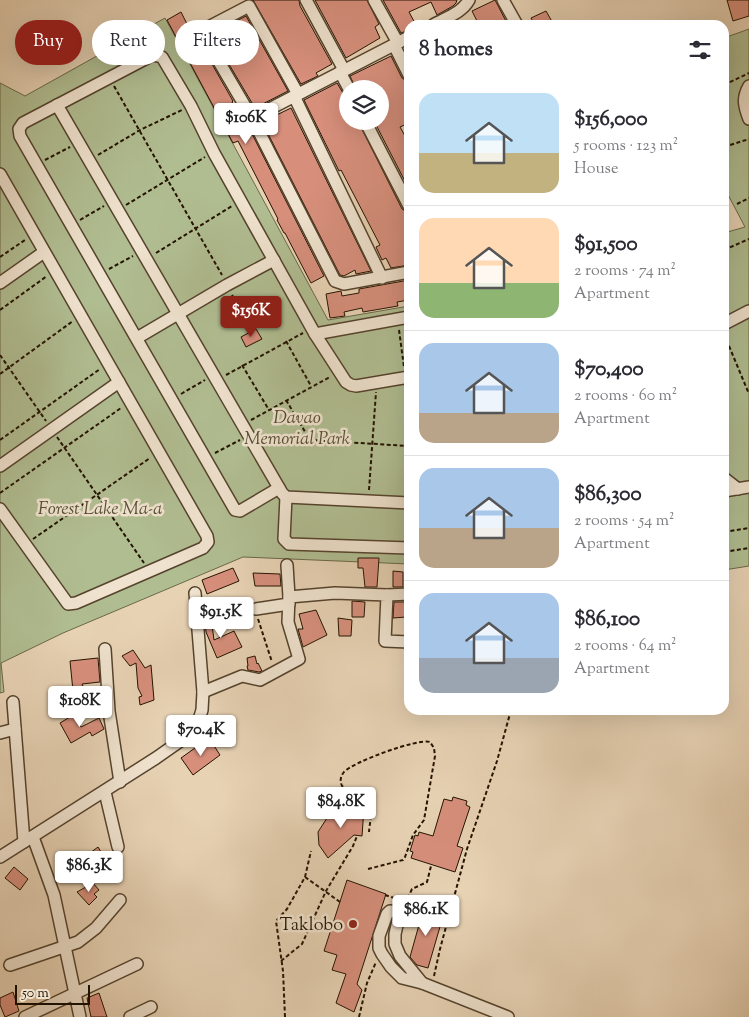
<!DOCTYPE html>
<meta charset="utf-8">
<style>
body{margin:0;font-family:"Sorts Mill Goudy",serif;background:#f7f7f7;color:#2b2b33;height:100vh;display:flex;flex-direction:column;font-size:19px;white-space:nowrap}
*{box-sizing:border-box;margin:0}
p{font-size:16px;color:#7c7c81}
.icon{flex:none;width:28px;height:28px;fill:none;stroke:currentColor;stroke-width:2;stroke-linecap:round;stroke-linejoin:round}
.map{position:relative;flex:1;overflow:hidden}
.drawer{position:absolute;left:404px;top:20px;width:325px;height:695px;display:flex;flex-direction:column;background:#fff;border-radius:15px;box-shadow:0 5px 20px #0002}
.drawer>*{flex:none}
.guide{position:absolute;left:15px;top:20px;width:314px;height:45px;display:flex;gap:10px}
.buttons{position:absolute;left:339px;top:80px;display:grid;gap:10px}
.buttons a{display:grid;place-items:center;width:50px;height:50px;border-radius:50%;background:#fff;box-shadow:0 5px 20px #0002;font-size:25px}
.scale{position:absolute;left:15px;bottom:12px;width:75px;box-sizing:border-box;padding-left:5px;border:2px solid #241300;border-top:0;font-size:14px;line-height:18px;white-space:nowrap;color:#241300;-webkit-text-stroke:4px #efe2ce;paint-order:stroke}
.price{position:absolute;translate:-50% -42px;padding:0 11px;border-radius:5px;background:#fff;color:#222;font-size:16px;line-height:32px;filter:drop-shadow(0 1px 2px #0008)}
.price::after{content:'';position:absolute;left:50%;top:30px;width:15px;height:11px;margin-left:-8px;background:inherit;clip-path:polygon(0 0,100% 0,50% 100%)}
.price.active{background:#8f2418;color:#fff}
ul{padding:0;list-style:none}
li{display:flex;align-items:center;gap:15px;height:125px;padding:0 15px}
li+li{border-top:1px solid #e1e1e2}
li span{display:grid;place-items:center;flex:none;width:140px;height:100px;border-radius:15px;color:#555}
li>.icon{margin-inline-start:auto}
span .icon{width:60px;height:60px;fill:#fffc;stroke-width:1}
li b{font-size:21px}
h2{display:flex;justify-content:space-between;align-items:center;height:60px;padding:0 15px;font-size:21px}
.tag{padding:0 18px;border-radius:22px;background:#fff;box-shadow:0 5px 20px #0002;font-size:18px;line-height:45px}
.tag.active{background:#8f2418;color:#fff}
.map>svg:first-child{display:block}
</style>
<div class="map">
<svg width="749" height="1017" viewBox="0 0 749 1017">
<rect width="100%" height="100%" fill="#e7d2b4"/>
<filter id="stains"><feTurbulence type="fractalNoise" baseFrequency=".004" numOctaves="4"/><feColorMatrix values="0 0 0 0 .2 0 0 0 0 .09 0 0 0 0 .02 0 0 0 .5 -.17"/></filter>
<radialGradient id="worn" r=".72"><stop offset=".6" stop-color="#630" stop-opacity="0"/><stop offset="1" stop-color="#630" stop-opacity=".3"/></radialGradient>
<g fill="#b0bd91" stroke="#6a6848">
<polygon points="165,18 328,320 409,306 409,564 243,557 63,633 1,663 4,692 0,693 0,83 25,96"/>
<polygon points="749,29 749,566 724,570 724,233 745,227 724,187 724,38"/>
</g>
<g fill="#d78f7c" stroke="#241300">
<polygon points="253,0 299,0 300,6 332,64 316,73 318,76 301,84"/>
<polygon points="315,0 367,0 379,24 375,27 380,38 346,58"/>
<polygon points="383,0 457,0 456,3 453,6 437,15 431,2 409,12 416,25 409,25 409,30 401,33"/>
<polygon points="495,0 508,25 479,25 472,11"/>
<polygon points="727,0 749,0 749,16 733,21"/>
<polygon points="546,11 554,25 535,25 531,18"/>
<polygon points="181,12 188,26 184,27 186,31 185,32 193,47 200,43 233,101 232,102 241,118 234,122 239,133 249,128 324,276 311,283 285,233 284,233 277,220 278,219 238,141 233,143 167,20"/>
<polygon points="246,16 288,91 255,108 211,34"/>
<polygon points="391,56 402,78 409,82 409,123 400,127 409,143 409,189 374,121 380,121 380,89 356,89 350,76"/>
<polygon points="337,83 343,93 348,96 348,121 358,121 402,209 409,213 409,265 391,268 386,258 382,260 376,247 380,245 341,170 339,171 304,100"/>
<polygon points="291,108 371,271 356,274 355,270 344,276 340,275 262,122"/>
<polygon points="409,280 409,300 397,302 398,306 363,312 362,308 344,312 345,316 330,318 326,294 341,291 342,296 359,293 359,289"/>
<polygon points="256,329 262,339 246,347 241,337"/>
<polygon points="358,558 379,558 377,587 365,587 363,568 358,568"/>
<polygon points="233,568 239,581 207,594 202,580"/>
<polygon points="393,571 403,572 403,587 393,587"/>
<polygon points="253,573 280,574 281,586 255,586"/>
<polygon points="352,601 365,602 364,617 352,617"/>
<polygon points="394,602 408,602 408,606 405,606 406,617 393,618"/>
<polygon points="210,610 214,640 234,631 242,647 217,658 206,632 204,611"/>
<polygon points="316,610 327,635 303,647 298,629 303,629 299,614"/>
<polygon points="338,618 352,620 351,636 339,636"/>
<polygon points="133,650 145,668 151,665 154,700 140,705 139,697 142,696 138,688 136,663 130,666 122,656"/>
<polygon points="255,656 257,664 258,663 262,671 259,672 248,670 247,666 248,666 247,658"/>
<polygon points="98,658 100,682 82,684 92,705 75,713 67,694 73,691 70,661"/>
<polygon points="73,715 81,727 99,718 104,729 92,736 90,732 71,743 60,723"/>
<polygon points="209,738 220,755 193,775 181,758"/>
<polygon points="453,797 467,801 466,805 470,807 457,846 463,848 455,872 411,858 413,852 410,851 415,835 418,836 419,832 433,836 444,799 452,801"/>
<polygon points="345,806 364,808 362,836 354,835 328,858 319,845 318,832 327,818"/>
<polygon points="98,847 104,857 100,858 102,861 99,862 105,870 93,876 86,856"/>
<polygon points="14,867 28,879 20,890 5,878"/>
<polygon points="347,880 386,894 357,984 362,990 354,1012 336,1003 346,974 332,970 337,955 324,951"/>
<polygon points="93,883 99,890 94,894 97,897 89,905 77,892"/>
<polygon points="424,907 444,913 428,968 417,965 410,957"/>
<polygon points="13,992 19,1011 5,1017 0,1005 0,998"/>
<polygon points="99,993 107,1017 91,1017 87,998"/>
</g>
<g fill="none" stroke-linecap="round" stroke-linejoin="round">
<g stroke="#55432d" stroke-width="14">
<g id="minor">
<polyline points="306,0 344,70"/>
<polyline points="374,0 398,43"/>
<polyline points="503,0 517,25"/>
<path d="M433,25C445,18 462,13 469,0"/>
<polyline points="394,45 409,75"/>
<polyline points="340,72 349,89"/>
<path d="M749,86C742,98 744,106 749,119"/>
<polyline points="298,94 249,6 201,31 252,118 335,281 344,284 409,272"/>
<polyline points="294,96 382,278"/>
<polyline points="57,105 282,493 286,497 409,503"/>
<polyline points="252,118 409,37"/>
<polyline points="365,121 409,206"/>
<polyline points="0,174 207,536 208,542 203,548 76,603 68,604 0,509"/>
<polyline points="0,283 44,252"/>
<polyline points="724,324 749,311"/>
<polyline points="315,334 409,317"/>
<polyline points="137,338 227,285 274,260"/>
<polyline points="0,466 119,382"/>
<polyline points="724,478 738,489"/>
<polyline points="279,488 240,511 235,510 20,136 19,129 23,123 149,57 153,55 162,57 191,106 214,153 315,334 346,382 351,385 356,386 409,377"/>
<polyline points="724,491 749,487"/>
<polyline points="286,497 284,539 289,544 409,548"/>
<polyline points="387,595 409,594"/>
<polyline points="289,597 335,593 387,595 385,641 409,642"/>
<polyline points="256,609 289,604"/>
<polyline points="105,649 109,711 120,782"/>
<polyline points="203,692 242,676 260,680 299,659 288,622 289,597 287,565"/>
<polyline points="13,702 24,842"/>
<polyline points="0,733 15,729"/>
<polyline points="105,792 118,847"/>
<polyline points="33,837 54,895 80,1017"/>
<polyline points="0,857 156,758 186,737 197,726 202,710 203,692 195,593"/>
<polygon points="390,911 396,912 399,917 395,934 395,944 400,956 422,983 402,978 391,967 382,954 379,948 379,936 387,914"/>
<polyline points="10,965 78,942 96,928 120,900"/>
<polyline points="422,983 508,1017"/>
<polyline points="25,1017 137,964"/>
<polyline points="130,1017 151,1007"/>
</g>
</g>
<g stroke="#241300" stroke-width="2" stroke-dasharray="4 2.5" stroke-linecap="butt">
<polyline points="724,85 749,73"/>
<polyline points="114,86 222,275"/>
<polyline points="724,147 749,139"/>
<polyline points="98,155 140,130 182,110"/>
<polyline points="45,160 70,147"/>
<polyline points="737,204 749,198"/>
<polyline points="126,205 205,157"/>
<polyline points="80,220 104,206"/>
<polyline points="724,250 749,239"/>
<polyline points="156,253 232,206"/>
<polyline points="0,257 25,240"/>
<polyline points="109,269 133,256"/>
<polyline points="232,295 248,324"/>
<polyline points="0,310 47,276"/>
<polyline points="399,330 404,367"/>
<polyline points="724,334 749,394"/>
<polyline points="286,341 311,386"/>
<polyline points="0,355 46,421"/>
<polyline points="242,365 269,410"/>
<polyline points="0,374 73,321"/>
<polyline points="226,375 303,333"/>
<polyline points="181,394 205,380"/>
<polyline points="286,400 310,440 409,446"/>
<polyline points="251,420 330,377"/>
<polyline points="57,437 144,563"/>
<polyline points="0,440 100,369"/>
<polyline points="215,453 240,440"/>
<polyline points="369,490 376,392"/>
<polyline points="0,493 121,408"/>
<polyline points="724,532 749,528"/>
<polyline points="33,539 150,458"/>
<polyline points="724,552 749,548"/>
<polyline points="258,619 272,662"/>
<path d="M368,869L403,860L405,857L413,835L424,820L435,756L434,748L430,742C418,738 353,762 344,772C340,777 340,781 342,786C348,790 352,788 358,789C377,792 370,819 369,832"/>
<polyline points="305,877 340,902"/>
<polyline points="385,895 406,902 412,889 427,882 431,866"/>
<polyline points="281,961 302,944 326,891 353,846 357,836"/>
<polyline points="434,976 440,949 467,849 497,761 511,710"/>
<polyline points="285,1017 283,971 276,921 287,909 305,877 311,851"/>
<polyline points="359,1017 367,983 376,962"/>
</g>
<use href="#minor" stroke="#efe2ce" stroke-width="11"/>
</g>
<circle fill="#8f2418" stroke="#efe2ce" stroke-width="2" cx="353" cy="924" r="5"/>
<g text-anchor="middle" stroke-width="5" stroke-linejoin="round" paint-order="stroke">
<g font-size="18" font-style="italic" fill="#554e33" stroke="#efe2ce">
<text x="297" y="423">Davao<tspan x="297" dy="21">Memorial Park</tspan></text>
<text x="100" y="514">Forest Lake Ma-a</text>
</g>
<g font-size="18" fill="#241300" stroke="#efe2ce" text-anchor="end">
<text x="343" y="930">Taklobo</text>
</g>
</g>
<rect width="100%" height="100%" filter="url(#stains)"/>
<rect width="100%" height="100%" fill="url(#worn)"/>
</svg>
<div class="buttons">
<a><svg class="icon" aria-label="layers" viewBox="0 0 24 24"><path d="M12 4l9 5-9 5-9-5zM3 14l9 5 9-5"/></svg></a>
</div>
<div class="scale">50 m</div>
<b class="price" style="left:246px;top:145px">$106K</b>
<b class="price active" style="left:251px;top:338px">$156K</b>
<b class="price" style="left:221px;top:639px">$91.5K</b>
<b class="price" style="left:80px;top:728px">$108K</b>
<b class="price" style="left:201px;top:757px">$70.4K</b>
<b class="price" style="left:341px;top:829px">$84.8K</b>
<b class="price" style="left:89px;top:893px">$86.3K</b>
<b class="price" style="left:426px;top:937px">$86.1K</b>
<div class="guide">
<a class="tag active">Buy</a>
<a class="tag">Rent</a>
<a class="tag">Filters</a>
</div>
<section class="drawer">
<h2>8 homes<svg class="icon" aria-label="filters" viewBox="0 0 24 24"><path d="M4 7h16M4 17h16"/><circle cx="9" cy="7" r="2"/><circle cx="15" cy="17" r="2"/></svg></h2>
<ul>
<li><span style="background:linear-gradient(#bfe0f5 60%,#c2b280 0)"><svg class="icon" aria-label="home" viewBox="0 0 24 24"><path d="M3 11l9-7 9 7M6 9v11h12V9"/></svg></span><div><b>$156,000</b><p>5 rooms · 123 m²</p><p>House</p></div></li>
<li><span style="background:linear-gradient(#ffd9b3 65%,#8fb573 0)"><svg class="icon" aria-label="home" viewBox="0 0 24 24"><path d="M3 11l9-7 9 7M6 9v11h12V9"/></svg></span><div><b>$91,500</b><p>2 rooms · 74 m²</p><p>Apartment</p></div></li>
<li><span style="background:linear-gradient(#a9c7e8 70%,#b9a48a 0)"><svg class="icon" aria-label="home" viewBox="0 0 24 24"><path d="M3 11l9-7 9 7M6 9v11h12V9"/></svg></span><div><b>$70,400</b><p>2 rooms · 60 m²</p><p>Apartment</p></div></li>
<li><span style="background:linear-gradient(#a9c7e8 60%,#b9a48a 0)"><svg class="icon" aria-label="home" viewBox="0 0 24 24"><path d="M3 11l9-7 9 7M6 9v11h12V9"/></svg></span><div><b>$86,300</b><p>2 rooms · 54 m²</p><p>Apartment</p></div></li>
<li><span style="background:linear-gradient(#a9c7e8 65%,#9aa5b1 0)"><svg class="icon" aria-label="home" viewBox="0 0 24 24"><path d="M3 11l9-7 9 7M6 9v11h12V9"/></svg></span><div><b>$86,100</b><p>2 rooms · 64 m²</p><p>Apartment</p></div></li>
</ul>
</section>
</div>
